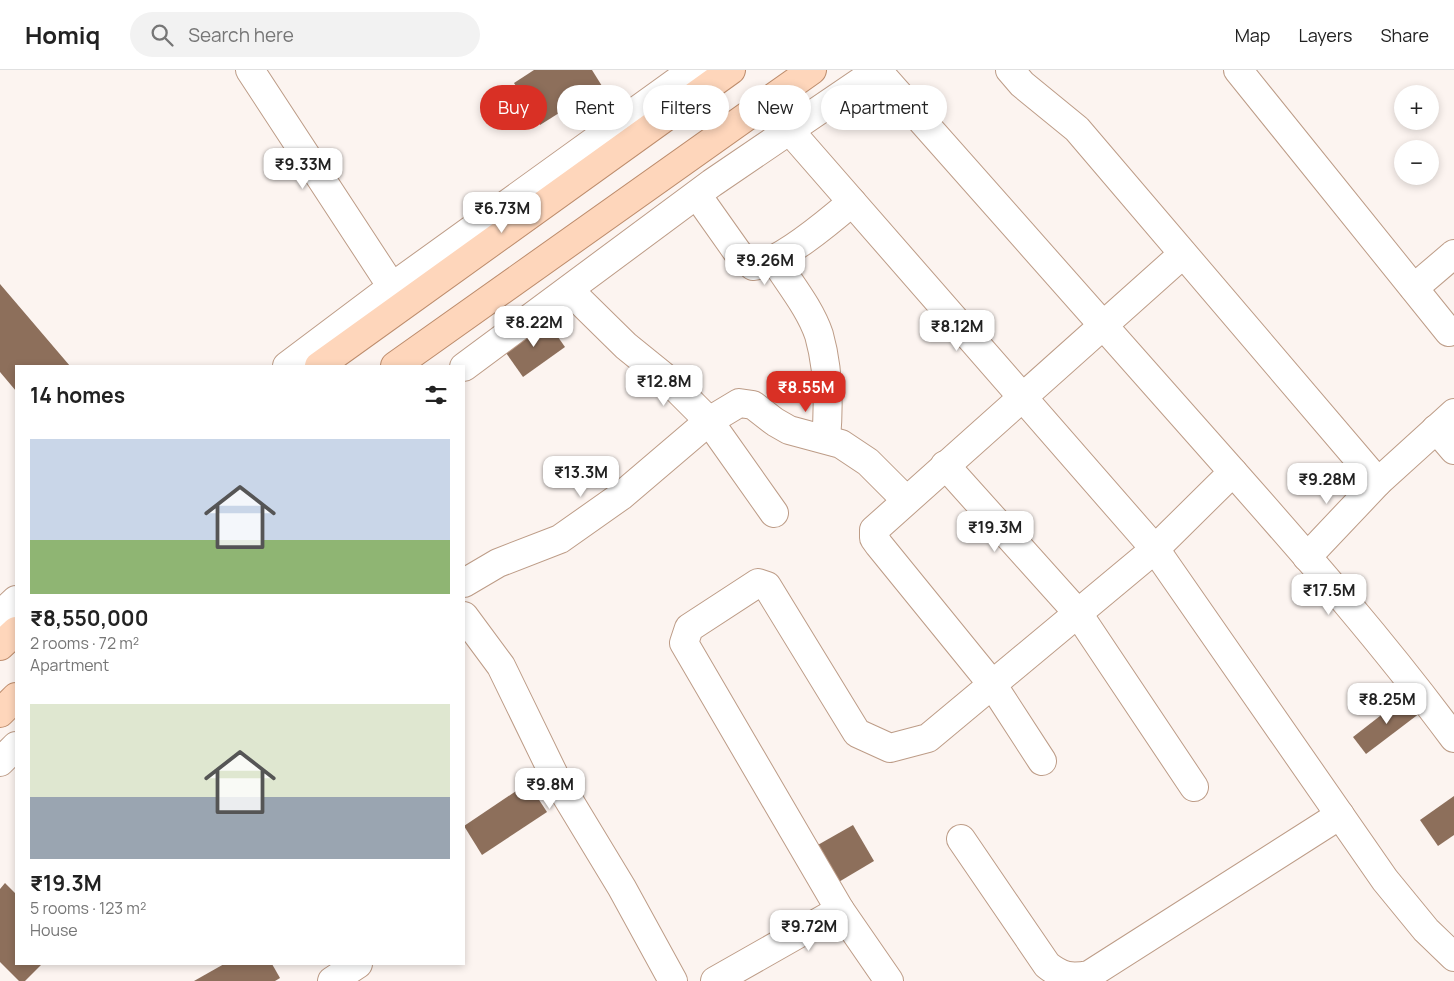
<!DOCTYPE html>
<meta charset="utf-8">
<style>
body{margin:0;font-family:Manrope,sans-serif;background:#f2f2f2;color:#222;height:100vh;display:flex;flex-direction:column;font-size:19px;white-space:nowrap}
*{box-sizing:border-box;margin:0}
p{font-size:16px;color:#767676}
.icon{flex:none;width:28px;height:28px;fill:none;stroke:currentColor;stroke-width:2;stroke-linecap:round;stroke-linejoin:round}
.map{position:relative;flex:1;overflow:hidden}
.details{position:absolute;left:15px;top:295px;width:450px;height:600px;display:flex;flex-direction:column;background:#fff;border-radius:0px;box-shadow:0 2px 8px #0003}
.details>*{flex:none}
.banner{position:absolute;left:480px;top:15px;width:475px;height:45px;display:flex;gap:10px}
.tools{position:absolute;left:1394px;top:15px;display:grid;gap:10px}
.tools a{display:grid;place-items:center;width:45px;height:45px;border-radius:50%;background:#fff;box-shadow:0 2px 8px #0003;font-size:25px}
.price{position:absolute;translate:-50% -42px;padding:0 11px;border-radius:10px;background:#fff;color:#222;font-size:16px;line-height:32px;filter:drop-shadow(0 1px 2px #0008)}
.price::after{content:'';position:absolute;left:50%;top:30px;width:15px;height:11px;margin-left:-8px;background:inherit;clip-path:polygon(0 0,100% 0,50% 100%)}
.price.on{background:#d93025;color:#fff}
ul{padding:0;list-style:none}
li{display:grid;align-content:center;gap:10px;height:265px;padding:0 15px}
li span{display:grid;place-items:center;height:155px;border-radius:0px;color:#555}
li>.icon{margin-inline-start:auto}
span .icon{width:90px;height:90px;fill:#fffc;stroke-width:1}
li b{font-size:21px}
h2{display:flex;justify-content:space-between;align-items:center;height:60px;padding:0 15px;font-size:21px}
.chip{padding:0 18px;border-radius:22px;background:#fff;box-shadow:0 2px 8px #0003;font-size:18px;line-height:45px}
.chip.on{background:#d93025;color:#fff}
header{display:flex;align-items:center;gap:30px;box-sizing:border-box;height:70px;padding:0 25px;background:#fff;border-bottom:1px solid #e0e0e0}
header strong{font-size:24px}
nav{display:flex;gap:28px;margin-inline-start:auto;font-size:18px}
.search{width:350px;height:45px;background:#f2f2f2;display:flex;align-items:center;gap:12px;box-sizing:border-box;padding:0 18px;border-radius:28px;color:#767676;font-size:19px}
.map>svg:first-child{display:block}
</style>
<header>
<strong>Homiq</strong>
<div class="search"><svg class="icon" aria-label="search" viewBox="0 0 24 24"><circle cx="10" cy="10" r="6"/><path d="M15 15l6 6"/></svg>Search here</div>
<nav><a>Map</a><a>Layers</a><a>Share</a></nav>
</header>
<div class="map">
<svg width="1454" height="911" viewBox="0 0 1454 911">
<rect width="100%" height="100%" fill="#fcf4f0"/>
<g fill="#8d6f5b">
<polygon points="534,0 592,0 602,16 540,55 514,13"/>
<polygon points="0,214 70,296 16,296 16,321 0,302"/>
<polygon points="546,250 565,277 523,307 504,280"/>
<polygon points="1407,625 1420,643 1366,684 1353,667"/>
<polygon points="528,713 547,742 482,785 464,756"/>
<polygon points="1454,726 1454,765 1438,776 1420,750"/>
<polygon points="853,755 874,791 837,813 816,776"/>
<polygon points="5,813 16,824 16,894 42,894 25,911 19,911 0,892 0,819"/>
<polygon points="224,894 272,894 280,908 275,911 194,911"/>
</g>
<g fill="none" stroke-linecap="round" stroke-linejoin="round">
<g stroke="#bd9c87" stroke-width="30">
<g id="minor">
<polyline points="250,0 392,217"/>
<polyline points="1010,0 1022,14 1077,59 1378,412 1454,343"/>
<polyline points="1238,0 1449,262"/>
<polyline points="790,61 1155,479 1385,810 1426,860 1454,887"/>
<path d="M697,125L738,183L753,196C779,194 831,150 852,132"/>
<path d="M774,189C789,213 810,238 819,265C828,297 829,336 826,369"/>
<polyline points="1414,218 1454,184"/>
<polyline points="569,220 626,276 668,310 709,351 774,443"/>
<polyline points="287,296 392,217 693,0"/>
<polyline points="464,297 712,113 878,0"/>
<polyline points="1436,359 1454,380"/>
<polyline points="945,395 1077,542 1194,717"/>
<path d="M1233,402C1309,488 1385,575 1454,668"/>
<polyline points="1307,487 1378,412"/>
<polyline points="464,513 498,493 560,469 621,426 709,351 739,333 753,335 775,352 789,360 841,374 868,392 906,430"/>
<polyline points="0,545 16,530"/>
<polyline points="464,546 501,596 556,709 622,818 673,911"/>
<polyline points="1042,691 992,614 879,475 874,468 874,460 1183,184"/>
<polyline points="0,692 16,676"/>
<path d="M961,769L1047,895C1062,907 1071,908 1089,905L1340,745"/>
<polyline points="840,840 684,573 689,558 758,513 767,516 857,663 890,678 928,668 1155,479 1233,402 877,0"/>
<polyline points="332,911 358,894"/>
<polyline points="715,911 840,840 889,911"/>
</g>
</g>
<g stroke="#bd8c6c" stroke-width="30">
<g id="major">
<polyline points="319,296 731,0"/>
<polyline points="395,296 812,0"/>
<polyline points="0,576 16,561"/>
<polyline points="0,643 16,627"/>
</g>
</g>
<use href="#minor" stroke="#fff" stroke-width="28"/>
<use href="#major" stroke="#fed6bb" stroke-width="28"/>
</g>
</svg>
<div class="tools">
<a>+</a>
<a>−</a>
</div>
<b class="price" style="left:303px;top:120px">₹9.33M</b>
<b class="price" style="left:502px;top:164px">₹6.73M</b>
<b class="price" style="left:765px;top:216px">₹9.26M</b>
<b class="price" style="left:534px;top:278px">₹8.22M</b>
<b class="price" style="left:957px;top:282px">₹8.12M</b>
<b class="price" style="left:664px;top:337px">₹12.8M</b>
<b class="price on" style="left:806px;top:343px">₹8.55M</b>
<b class="price" style="left:581px;top:428px">₹13.3M</b>
<b class="price" style="left:1327px;top:435px">₹9.28M</b>
<b class="price" style="left:995px;top:483px">₹19.3M</b>
<b class="price" style="left:1329px;top:546px">₹17.5M</b>
<b class="price" style="left:1387px;top:655px">₹8.25M</b>
<b class="price" style="left:550px;top:740px">₹9.8M</b>
<b class="price" style="left:809px;top:882px">₹9.72M</b>
<div class="banner">
<a class="chip on">Buy</a>
<a class="chip">Rent</a>
<a class="chip">Filters</a>
<a class="chip">New</a>
<a class="chip">Apartment</a>
</div>
<section class="details">
<h2>14 homes<svg class="icon" aria-label="filters" viewBox="0 0 24 24"><path d="M4 7h16M4 17h16"/><circle cx="9" cy="7" r="2"/><circle cx="15" cy="17" r="2"/></svg></h2>
<ul>
<li><span style="background:linear-gradient(#c9d6e8 65%,#8fb573 0)"><svg class="icon" aria-label="home" viewBox="0 0 24 24"><path d="M3 11l9-7 9 7M6 9v11h12V9"/></svg></span><div><b>₹8,550,000</b><p>2 rooms · 72 m²</p><p>Apartment</p></div></li>
<li><span style="background:linear-gradient(#dfe7d0 60%,#9aa5b1 0)"><svg class="icon" aria-label="home" viewBox="0 0 24 24"><path d="M3 11l9-7 9 7M6 9v11h12V9"/></svg></span><div><b>₹19.3M</b><p>5 rooms · 123 m²</p><p>House</p></div></li>
</ul>
</section>
</div>
